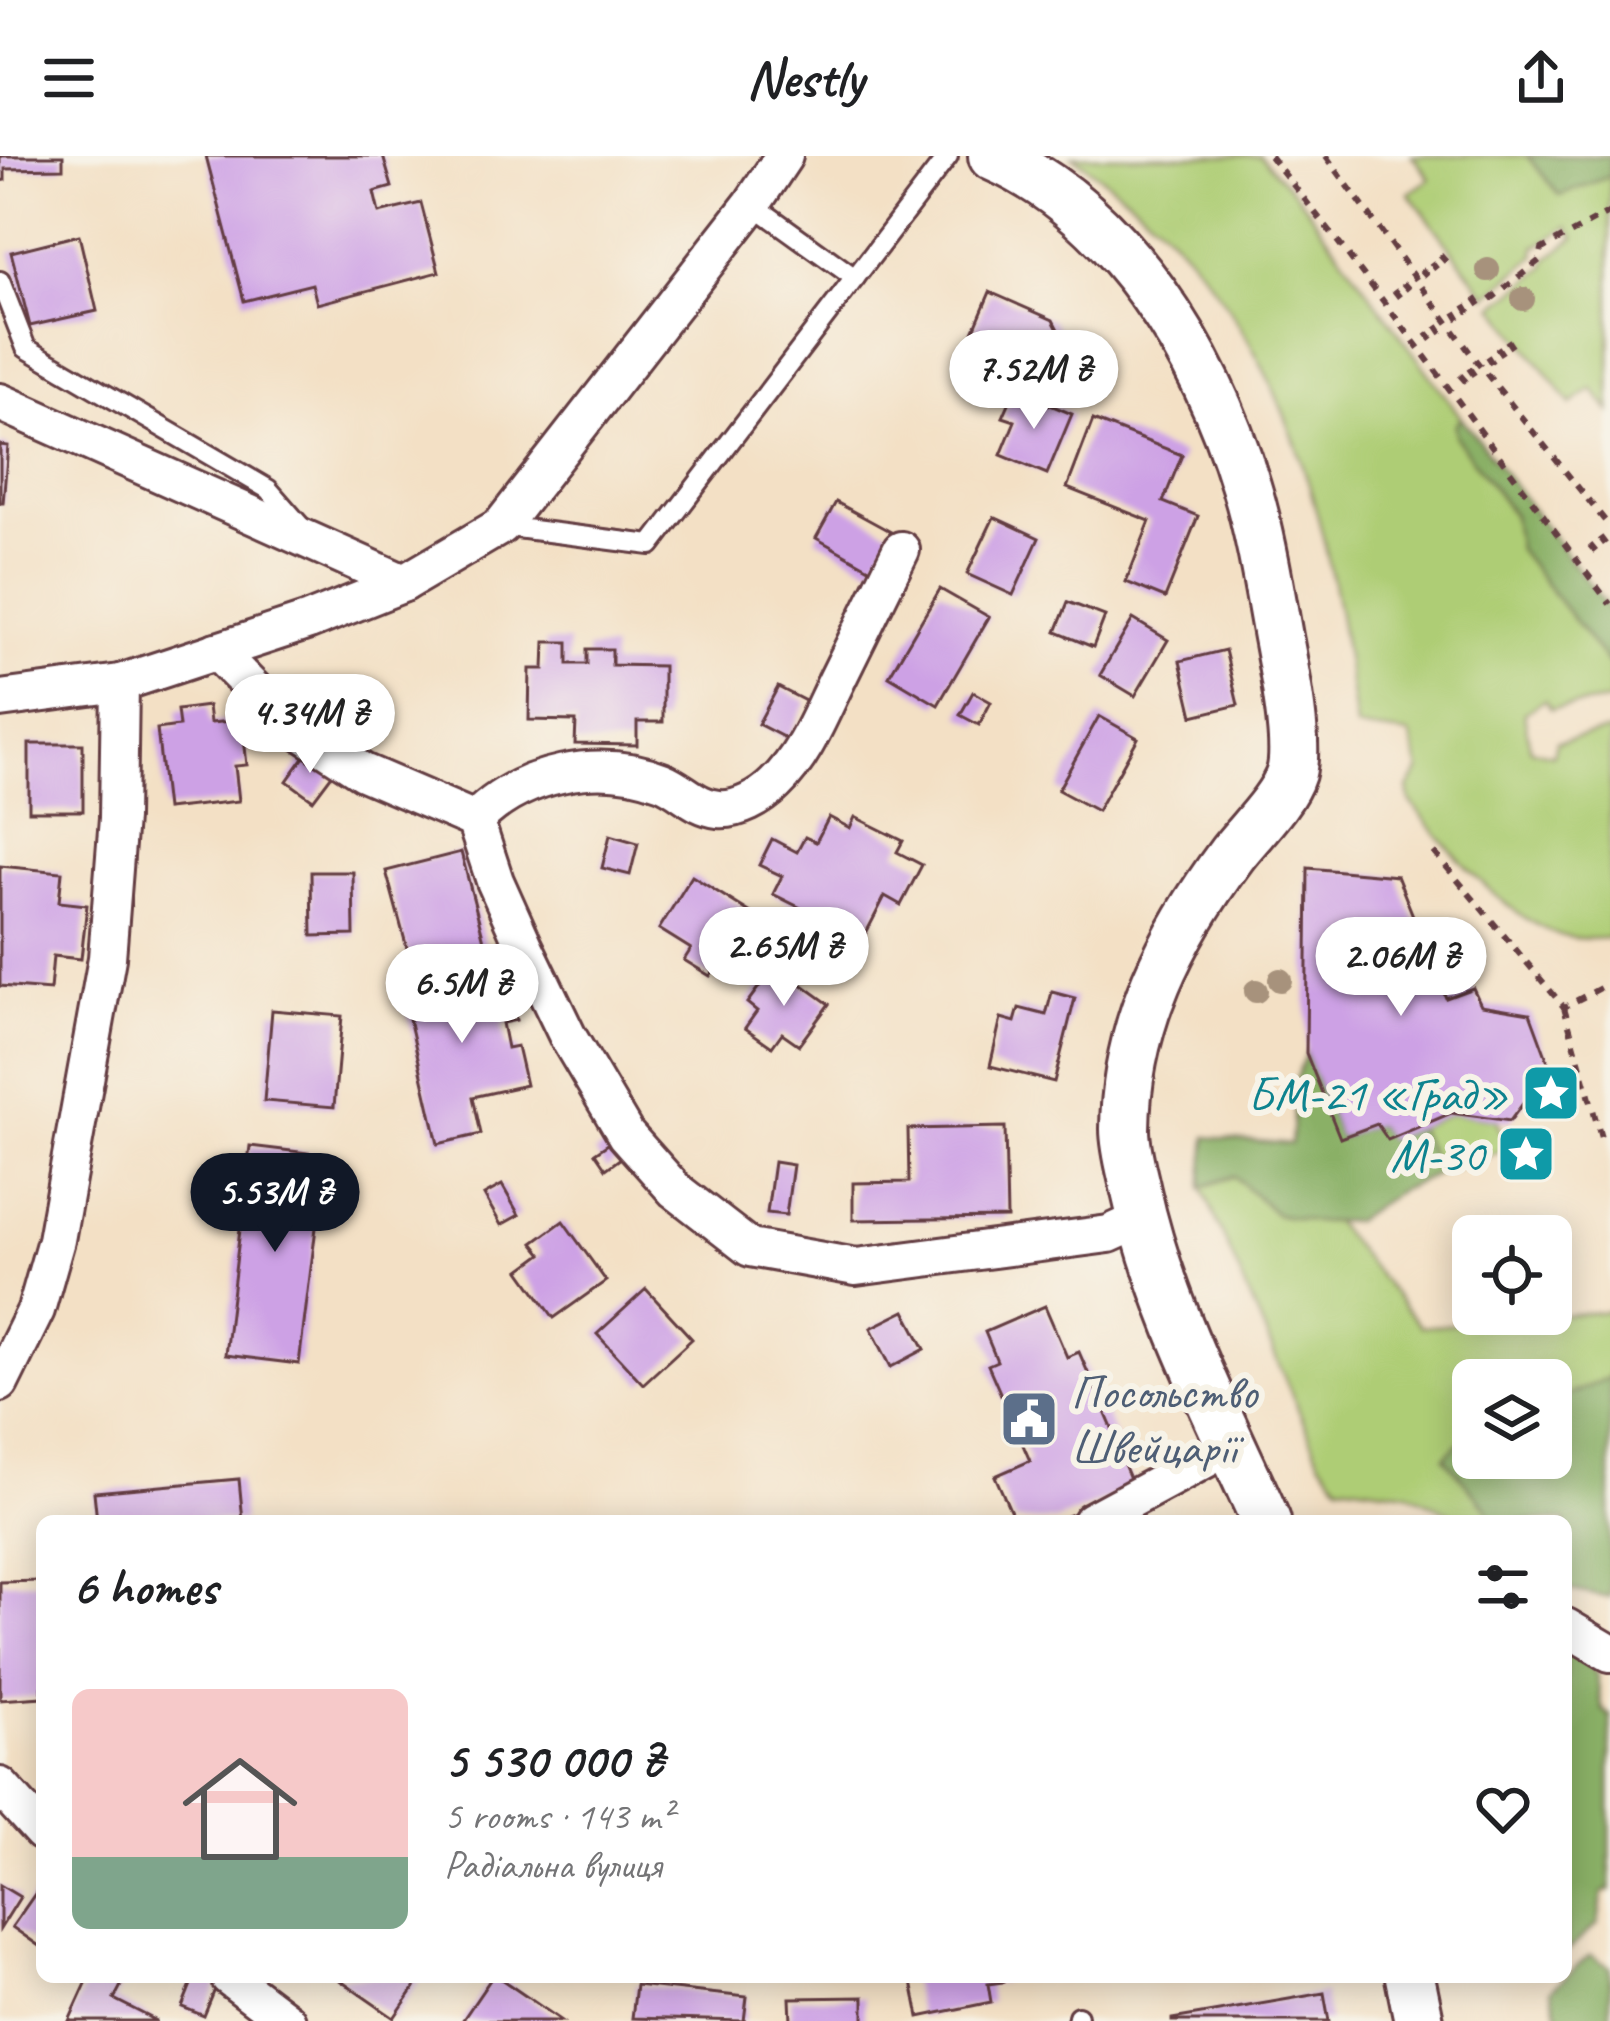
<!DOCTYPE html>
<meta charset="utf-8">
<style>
body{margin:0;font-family:Caveat,sans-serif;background:#f6f6f6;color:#202124;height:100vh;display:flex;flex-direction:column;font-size:45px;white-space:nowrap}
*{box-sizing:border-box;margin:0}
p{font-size:39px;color:#757577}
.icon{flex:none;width:66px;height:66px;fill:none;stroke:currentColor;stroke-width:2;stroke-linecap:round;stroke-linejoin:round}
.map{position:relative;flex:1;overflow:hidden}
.details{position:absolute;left:36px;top:1359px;width:1536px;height:468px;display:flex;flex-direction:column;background:#fff;border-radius:18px;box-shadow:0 6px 30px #0003}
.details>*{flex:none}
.tools{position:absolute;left:1452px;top:1059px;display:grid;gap:24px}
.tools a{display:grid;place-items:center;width:120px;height:120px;border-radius:18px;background:#fff;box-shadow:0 6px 30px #0003;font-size:60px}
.price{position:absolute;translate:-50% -102px;padding:0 27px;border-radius:42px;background:#fff;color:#222;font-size:39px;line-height:78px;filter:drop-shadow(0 3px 6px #0008)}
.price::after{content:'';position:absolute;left:50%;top:72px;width:36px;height:27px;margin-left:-18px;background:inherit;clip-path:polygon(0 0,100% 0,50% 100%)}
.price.selected{background:#111827;color:#fff}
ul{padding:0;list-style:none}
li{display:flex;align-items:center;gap:36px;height:300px;padding:0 36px}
li span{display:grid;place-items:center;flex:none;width:336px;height:240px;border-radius:18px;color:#555}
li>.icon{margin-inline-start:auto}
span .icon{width:144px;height:144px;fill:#fffc;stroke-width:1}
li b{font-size:51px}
h2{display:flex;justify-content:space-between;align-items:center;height:144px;padding:0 36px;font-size:51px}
header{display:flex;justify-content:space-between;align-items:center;height:156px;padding:0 36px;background:#fff;font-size:54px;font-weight:700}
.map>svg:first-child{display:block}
</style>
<header><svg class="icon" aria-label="menu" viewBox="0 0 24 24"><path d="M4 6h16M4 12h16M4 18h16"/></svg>Nestly<svg class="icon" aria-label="share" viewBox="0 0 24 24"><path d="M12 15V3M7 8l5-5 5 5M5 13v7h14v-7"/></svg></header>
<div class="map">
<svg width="1610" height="1865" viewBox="0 0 1610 1865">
<rect width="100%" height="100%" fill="#f7f3e8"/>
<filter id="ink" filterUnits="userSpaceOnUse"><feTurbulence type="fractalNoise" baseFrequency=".00833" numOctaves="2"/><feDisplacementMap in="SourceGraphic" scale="24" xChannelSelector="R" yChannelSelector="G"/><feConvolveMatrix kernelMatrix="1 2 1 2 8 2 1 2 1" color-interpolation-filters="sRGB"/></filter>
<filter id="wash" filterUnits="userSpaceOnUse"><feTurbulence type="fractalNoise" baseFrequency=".004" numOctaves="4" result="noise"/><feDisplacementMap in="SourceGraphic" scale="48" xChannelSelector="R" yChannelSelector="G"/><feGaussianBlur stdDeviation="2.7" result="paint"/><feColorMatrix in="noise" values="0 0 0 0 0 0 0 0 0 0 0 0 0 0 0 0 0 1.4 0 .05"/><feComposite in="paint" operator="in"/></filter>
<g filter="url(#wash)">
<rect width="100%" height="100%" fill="#f3e0c5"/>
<g fill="#aecd74" stroke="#7c7650" stroke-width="3">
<path d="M1073,0H1260L1298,40L1461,261L1455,269L1456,281L1513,360L1518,393L1610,510V545L1551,553L1545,544L1524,557L1530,593L1553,599L1556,586L1610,575V782C1591,783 1572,784 1554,777C1501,757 1445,689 1410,645L1408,632L1420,614L1410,579L1356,572C1335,409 1304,239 1197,109C1162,66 1118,33 1073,0Z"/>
<polygon points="1412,0 1610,0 1610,255 1593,233 1571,248 1495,150 1545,112 1547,103 1575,82 1568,71 1536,91 1535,100 1487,140 1409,37 1430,23"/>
<polygon points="1451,957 1496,963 1507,993 1440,1017 1417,971"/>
<polygon points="1234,1020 1276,1058 1334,1066 1421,1171 1610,1155 1610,1221 1551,1247 1551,1224 1473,1224 1473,1302 1491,1365 1467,1365 1407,1336 1339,1327 1321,1306 1202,1031"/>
</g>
<g fill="#8ab066" stroke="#6a6848" stroke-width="3">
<polygon points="1527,0 1610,0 1610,20 1560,40"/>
<polygon points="1461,261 1610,455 1610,510 1518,393 1513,359 1456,281 1455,269"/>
<polygon points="1306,897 1340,982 1377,968 1389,984 1417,971 1440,1017 1398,1035 1355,1065 1315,1066 1276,1058 1234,1020 1202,1031 1207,981 1291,988 1296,922"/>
<polygon points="1610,1221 1610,1442 1566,1433 1566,1365 1491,1365 1487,1352 1444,1301 1473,1273 1473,1302 1551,1302 1551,1247"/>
<polygon points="1566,1482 1596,1518 1603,1554 1610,1560 1610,1735 1603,1736 1598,1768 1566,1796"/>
<polygon points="1590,1799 1610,1811 1610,1865 1560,1865 1551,1834"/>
</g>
<g id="blocks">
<g fill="#cda1e5">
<polygon points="0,0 63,0 63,12 5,13 5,24 0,25"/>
<polygon points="206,0 383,0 392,31 374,36 379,57 421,47 439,116 317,148 312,128 244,145"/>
<polygon points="79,79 97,155 30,170 11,96"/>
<polygon points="990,136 1053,164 1078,212 1066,240 965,195"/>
<polygon points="1015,234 1072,258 1047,318 1001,299 1015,265 1003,261"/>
<polygon points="1093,264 1182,299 1163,346 1198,360 1165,442 1126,426 1150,365 1067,332"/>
<polygon points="0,289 8,290 3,347 0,347"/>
<polygon points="836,346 891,376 871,413 816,382"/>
<polygon points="994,361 1039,382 1013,439 967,418"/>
<polygon points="940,433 989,461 938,549 889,520"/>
<polygon points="1068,446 1105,460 1093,491 1056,476"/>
<polygon points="1133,463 1168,484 1135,540 1100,519"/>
<polygon points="545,486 568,486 568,508 587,508 587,493 612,493 612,509 663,510 663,566 637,566 637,589 575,588 576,565 529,564 530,513 544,513"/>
<polygon points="1225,494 1238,549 1193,560 1180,505"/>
<polygon points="778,531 807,546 787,583 758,568"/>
<polygon points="973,536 991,546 979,569 960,559"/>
<polygon points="208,550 210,567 242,564 247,609 235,610 239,645 166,653 157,573 179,570 177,554"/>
<polygon points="1099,560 1138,582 1097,655 1058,634"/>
<rect x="29" y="588" width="54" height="67"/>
<polygon points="307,597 334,616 313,644 287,625"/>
<polygon points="829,661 850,672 855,661 903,685 897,696 922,709 901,749 885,740 863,783 773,738 782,720 759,709 772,683 797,696 805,681 816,686"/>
<polygon points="610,679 638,687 630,719 602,712"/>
<polygon points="461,696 485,788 411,807 386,715"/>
<polygon points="0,710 62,716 59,746 87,749 81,803 53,800 50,834 0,830"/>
<polygon points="1308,712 1397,720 1446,842 1473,832 1481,849 1530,857 1550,911 1510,965 1451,957 1388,984 1377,968 1340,982 1306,897"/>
<polygon points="311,716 353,716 354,779 312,780"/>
<polygon points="692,720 751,757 710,820 684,804 691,793 659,773"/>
<polygon points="775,809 829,848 799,889 782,877 772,891 745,872 757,855 747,847"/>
<polygon points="466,813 469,824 505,815 516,864 502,867 507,892 517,890 526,929 473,941 481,978 438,988 401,828"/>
<polygon points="1052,836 1075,842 1054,926 990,910 1001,862 1015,866 1019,852 1046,859"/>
<polygon points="272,854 342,860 334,951 264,945"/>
<polygon points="1005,971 1007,1062 853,1064 853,1027 909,1026 908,973"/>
<polygon points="611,986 621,1002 606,1013 595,997"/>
<polygon points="250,990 325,999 299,1208 225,1199"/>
<polygon points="774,1006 793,1009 786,1059 767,1057"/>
<polygon points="502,1029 519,1059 501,1069 484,1039"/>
<polygon points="563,1065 606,1125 554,1162 520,1114 542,1098 533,1087"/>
<polygon points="646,1133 692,1183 643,1228 597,1178"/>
<polygon points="1045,1150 1067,1201 1079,1196 1118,1286 1102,1292 1107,1304 1120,1299 1134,1332 1055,1365 1015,1365 995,1320 1030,1305 988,1209 997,1205 985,1176"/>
<polygon points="905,1155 925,1193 891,1211 871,1172"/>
<polygon points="239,1323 243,1365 97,1365 94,1336"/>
<polygon points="42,1425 42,1541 0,1544 0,1426"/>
<polygon points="0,1729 20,1741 0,1773"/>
<polygon points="37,1735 42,1739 42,1792 12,1771"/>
<polygon points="89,1821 124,1824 114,1843 157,1865 69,1865"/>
<polygon points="194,1821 218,1826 204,1860 182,1851"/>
<polygon points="335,1821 422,1821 394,1862"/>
<polygon points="492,1821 498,1821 562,1865 462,1865"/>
<polygon points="911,1821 1002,1821 1003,1826 988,1828 991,1846 919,1861"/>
<polygon points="636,1829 747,1841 744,1865 632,1862"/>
<polygon points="1324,1837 1329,1865 1172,1865 1172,1863"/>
<polygon points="864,1841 864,1865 791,1865 790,1842"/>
</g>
</g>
</g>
<g filter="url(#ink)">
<use href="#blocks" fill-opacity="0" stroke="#633c42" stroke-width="3"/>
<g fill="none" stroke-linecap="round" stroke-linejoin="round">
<g stroke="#633c42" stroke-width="24">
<g id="service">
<polyline points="752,48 855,122"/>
<polyline points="0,125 26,192 268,333 302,372"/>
<polyline points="501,370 651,389 948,0"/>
<polyline points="1077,1865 1078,1860"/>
</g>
</g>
<g stroke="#633c42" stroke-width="42">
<g id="minor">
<polyline points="0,246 404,427"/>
<polyline points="216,495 286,566 363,616 475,664 495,725 525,792 568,881 626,979 675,1034 750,1092 856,1111 1109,1078 1142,1063"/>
<polyline points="0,543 120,527 309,465 404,427 501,370 752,48 784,0"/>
<path d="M475,664C522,616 599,601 662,625C682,633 696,651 718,653C738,655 761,642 775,628C804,600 819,561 836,526C858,482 879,438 901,394"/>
<polyline points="0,1227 36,1154 56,1084 107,802 118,662 120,527"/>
<polyline points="1091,1365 1232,1289"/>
<polyline points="1566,1471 1610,1497"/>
<polyline points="0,1630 42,1676"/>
<polyline points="229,1821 287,1865"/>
</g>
</g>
<g stroke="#633c42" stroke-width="54">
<g id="secondary">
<path d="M993,0C1121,56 1207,200 1246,330C1261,379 1269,431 1278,481C1284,513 1299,587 1291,617C1283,643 1249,676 1232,698C1171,780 1126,868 1125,973C1125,993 1132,1016 1136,1035C1161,1150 1218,1258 1266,1365"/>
<polyline points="1410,1821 1419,1865"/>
</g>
</g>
<g stroke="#633c42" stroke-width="6" stroke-dasharray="9 9" stroke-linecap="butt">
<path d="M1270,0C1388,146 1496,298 1610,448"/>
<polyline points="1326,0 1477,206 1610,371"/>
<polyline points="1440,99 1448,108"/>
<polyline points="1431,106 1438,115"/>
<polyline points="1421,113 1429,122"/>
<polyline points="1403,127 1411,136"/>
<polyline points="1394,134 1401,143"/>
<polyline points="1475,142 1481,151"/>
<polyline points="1490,144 1540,104 1542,93 1610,56"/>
<polyline points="1465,149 1471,159"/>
<polyline points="1455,156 1461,166"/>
<polyline points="1437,170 1443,179"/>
<polyline points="1427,177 1434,186"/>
<polyline points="1507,184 1513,193"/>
<polyline points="1497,191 1504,201"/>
<polyline points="1487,200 1493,209"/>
<polyline points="1469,212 1476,222"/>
<polyline points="1460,219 1468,228"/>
<polyline points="1600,381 1609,393"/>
<polyline points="1590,389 1599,400"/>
<polyline points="1434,696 1564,851 1610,827"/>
<polyline points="1564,851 1601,982"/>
</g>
<use href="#service" stroke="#fff" stroke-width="18"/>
<use href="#minor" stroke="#fff" stroke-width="36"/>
<use href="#secondary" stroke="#fff" stroke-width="48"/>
</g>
<g fill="#a7927c">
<circle cx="1488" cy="114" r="12"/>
<circle cx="1523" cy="143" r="12"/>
<circle cx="1280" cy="824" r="12"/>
<circle cx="1256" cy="835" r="12"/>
</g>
</g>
<defs>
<g id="sight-square" transform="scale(3)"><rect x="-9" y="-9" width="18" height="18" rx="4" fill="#0f9aa8" stroke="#f7f3e8"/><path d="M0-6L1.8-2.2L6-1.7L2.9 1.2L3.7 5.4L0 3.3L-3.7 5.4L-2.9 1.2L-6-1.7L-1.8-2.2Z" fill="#fff"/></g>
<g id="civic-square" transform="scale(3)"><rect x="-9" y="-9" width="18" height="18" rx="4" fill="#5c6f8a" stroke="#f7f3e8"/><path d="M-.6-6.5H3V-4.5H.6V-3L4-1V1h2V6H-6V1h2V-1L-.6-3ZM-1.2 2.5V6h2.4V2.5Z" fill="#fff"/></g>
</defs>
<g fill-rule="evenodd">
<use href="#sight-square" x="1551" y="937"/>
<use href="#sight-square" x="1526" y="998"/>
<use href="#civic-square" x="1029" y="1263"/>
</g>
<g text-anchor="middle" stroke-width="12" stroke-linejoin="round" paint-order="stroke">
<g font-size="48" fill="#0d838f" stroke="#f7f3e8" text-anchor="end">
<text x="1509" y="954">БМ-21 «Град»</text>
<text x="1484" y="1015">М-30</text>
</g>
<g font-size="48" fill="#4e5e75" stroke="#f7f3e8" text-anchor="start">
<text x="1071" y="1252">Посольство<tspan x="1071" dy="55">Швейцарії</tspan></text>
</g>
</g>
</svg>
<div class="tools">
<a><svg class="icon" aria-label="locate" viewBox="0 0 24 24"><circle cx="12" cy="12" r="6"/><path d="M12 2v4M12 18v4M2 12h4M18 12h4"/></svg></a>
<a><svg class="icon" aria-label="layers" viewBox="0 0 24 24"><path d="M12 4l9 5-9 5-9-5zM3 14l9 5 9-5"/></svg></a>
</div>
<b class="price" style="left:1034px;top:276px">7.52M ₴</b>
<b class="price" style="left:310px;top:620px">4.34M ₴</b>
<b class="price" style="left:784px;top:853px">2.65M ₴</b>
<b class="price" style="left:1401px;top:863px">2.06M ₴</b>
<b class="price" style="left:462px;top:890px">6.5M ₴</b>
<b class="price selected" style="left:275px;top:1099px">5.53M ₴</b>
<section class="details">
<h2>6 homes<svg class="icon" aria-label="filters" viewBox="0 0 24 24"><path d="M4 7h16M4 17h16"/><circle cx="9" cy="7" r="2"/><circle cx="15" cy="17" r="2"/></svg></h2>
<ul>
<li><span style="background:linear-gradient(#f6c9c9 70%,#7fa58c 0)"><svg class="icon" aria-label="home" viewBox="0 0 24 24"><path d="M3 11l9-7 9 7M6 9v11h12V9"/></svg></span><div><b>5 530 000 ₴</b><p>5 rooms · 143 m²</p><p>Радіальна вулиця</p></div><svg class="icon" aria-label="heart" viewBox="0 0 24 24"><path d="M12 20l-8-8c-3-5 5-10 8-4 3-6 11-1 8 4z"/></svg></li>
</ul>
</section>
</div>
